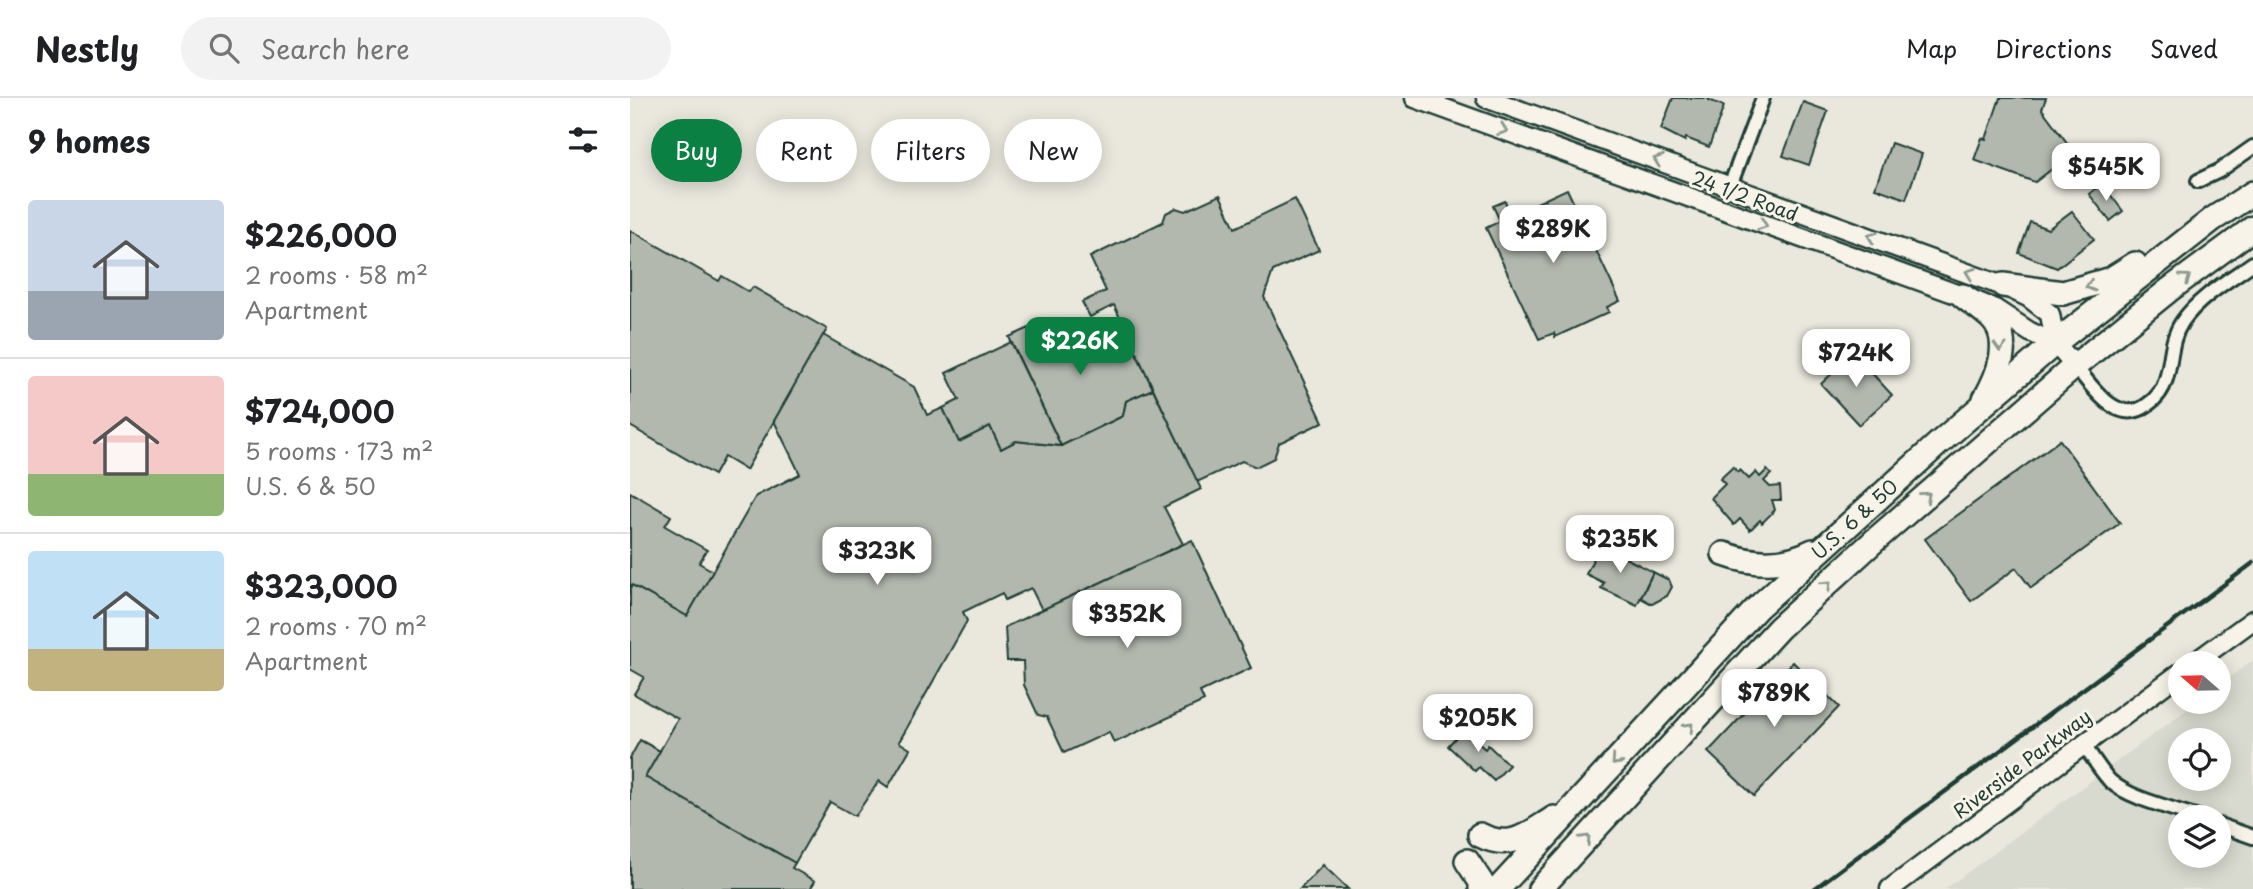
<!DOCTYPE html>
<meta charset="utf-8">
<style>
body{margin:0;font-family:"Playpen Sans",sans-serif;background:#f2f2f2;color:#202124;height:100vh;display:flex;flex-direction:column;font-size:26px;white-space:nowrap}
*{box-sizing:border-box;margin:0}
p{font-size:23px;color:#757577}
.icon{flex:none;width:38px;height:38px;fill:none;stroke:currentColor;stroke-width:2;stroke-linecap:round;stroke-linejoin:round}
.map{position:relative;flex:1;overflow:hidden}
.panel{display:flex;flex-direction:column;background:#fff;width:630px}
.panel>*{flex:none}
.guide{position:absolute;left:21px;top:21px;width:665px;height:63px;display:flex;gap:14px}
.needle{width:46px;rotate:290deg}
.buttons{position:absolute;left:1538px;top:553px;display:grid;gap:14px}
.buttons a{display:grid;place-items:center;width:63px;height:63px;border-radius:50%;background:#fff;box-shadow:0 4px 18px #0003;font-size:35px}
.price{position:absolute;translate:-50% -60px;padding:0 16px;border-radius:14px;background:#fff;color:#222;font-size:23px;line-height:46px;filter:drop-shadow(0 2px 4px #0008)}
.price::after{content:'';position:absolute;left:50%;top:42px;width:21px;height:16px;margin-left:-10px;background:inherit;clip-path:polygon(0 0,100% 0,50% 100%)}
.price.on{background:#0b8043;color:#fff}
ul{padding:0;list-style:none}
li{display:flex;align-items:center;gap:21px;height:175px;padding:0 28px}
li+li{border-top:2px solid #e0e0e0}
li span{display:grid;place-items:center;flex:none;width:196px;height:140px;border-radius:7px;color:#555}
li>.icon{margin-inline-start:auto}
span .icon{width:84px;height:84px;fill:#fffc;stroke-width:1}
li b{font-size:30px}
h2{display:flex;justify-content:space-between;align-items:center;height:84px;padding:0 28px;font-size:30px}
.pill{padding:0 24px;border-radius:32px;background:#fff;box-shadow:0 4px 18px #0003;font-size:24px;line-height:63px}
.pill.on{background:#0b8043;color:#fff}
header{display:flex;align-items:center;gap:42px;box-sizing:border-box;height:98px;padding:0 35px;background:#fff;border-bottom:2px solid #e0e0e0}
header strong{font-size:33px}
nav{display:flex;gap:38px;margin-inline-start:auto;font-size:24px}
.search{width:490px;height:63px;background:#f2f2f2;display:flex;align-items:center;gap:18px;box-sizing:border-box;padding:0 24px;border-radius:38px;color:#757577;font-size:26px}
main{display:flex;flex:1;min-height:0}
.map>svg:first-child{display:block}
</style>
<header>
<strong>Nestly</strong>
<div class="search"><svg class="icon" aria-label="search" viewBox="0 0 24 24"><circle cx="10" cy="10" r="6"/><path d="M15 15l6 6"/></svg>Search here</div>
<nav><a>Map</a><a>Directions</a><a>Saved</a></nav>
</header>
<main>
<section class="panel">
<h2>9 homes<svg class="icon" aria-label="filters" viewBox="0 0 24 24"><path d="M4 7h16M4 17h16"/><circle cx="9" cy="7" r="2"/><circle cx="15" cy="17" r="2"/></svg></h2>
<ul>
<li><span style="background:linear-gradient(#c9d6e8 65%,#9aa5b1 0)"><svg class="icon" aria-label="home" viewBox="0 0 24 24"><path d="M3 11l9-7 9 7M6 9v11h12V9"/></svg></span><div><b>$226,000</b><p>2 rooms · 58 m²</p><p>Apartment</p></div></li>
<li><span style="background:linear-gradient(#f6c9c9 70%,#8fb573 0)"><svg class="icon" aria-label="home" viewBox="0 0 24 24"><path d="M3 11l9-7 9 7M6 9v11h12V9"/></svg></span><div><b>$724,000</b><p>5 rooms · 173 m²</p><p>U.S. 6 &amp; 50</p></div></li>
<li><span style="background:linear-gradient(#bfe0f5 70%,#c2b280 0)"><svg class="icon" aria-label="home" viewBox="0 0 24 24"><path d="M3 11l9-7 9 7M6 9v11h12V9"/></svg></span><div><b>$323,000</b><p>2 rooms · 70 m²</p><p>Apartment</p></div></li>
</ul>
</section>
<div class="map">
<svg width="1623" height="791" viewBox="0 0 1623 791">
<rect width="100%" height="100%" fill="#eae8dd"/>
<filter id="ink" filterUnits="userSpaceOnUse"><feTurbulence type="fractalNoise" baseFrequency=".0143" numOctaves="2"/><feDisplacementMap in="SourceGraphic" scale="14" xChannelSelector="R" yChannelSelector="G"/><feConvolveMatrix kernelMatrix="1 2 1 2 8 2 1 2 1" color-interpolation-filters="sRGB"/></filter>
<g filter="url(#ink)">
<path fill="#d9dacf" fill-rule="evenodd" d="M1623,562V791H1315L1567,604H1589V587ZM1550,642H1589V681H1550ZM1550,719H1589V758H1550Z"/>
<g fill="#b2b8ae" stroke="#1f3d34" stroke-width="2">
<polygon points="1043,0 1080,0 1079,2 1094,8 1079,49 1056,40 1055,43 1031,31"/>
<polygon points="1370,0 1416,0 1412,11 1444,54 1405,84 1344,62 1352,40 1356,41"/>
<polygon points="1173,4 1198,13 1179,67 1153,58"/>
<polygon points="1261,45 1292,56 1276,101 1245,90"/>
<polygon points="1472,86 1493,113 1480,123 1459,96"/>
<polygon points="937,91 990,203 977,209 979,214 925,239 924,235 909,241 856,130 870,123 863,108 875,103 881,117"/>
<polygon points="590,97 605,130 665,101 689,152 643,173 634,199 693,324 649,345 644,360 626,369 612,363 567,384 484,207 460,219 452,204 476,193 460,159 533,124 536,115 546,110 555,113"/>
<polygon points="1442,113 1464,141 1427,170 1389,155 1400,124 1418,131"/>
<polygon points="0,132 89,183 92,178 119,194 123,189 197,231 116,372 94,359 84,377 0,328"/>
<polygon points="420,221 422,225 428,222 433,233 444,228 455,253 496,233 523,291 496,303 493,318 431,348 379,239"/>
<polygon points="193,237 284,289 297,317 313,310 329,344 360,328 371,351 386,343 431,348 493,318 496,303 523,291 571,391 534,409 553,446 412,512 401,490 375,502 372,495 333,514 337,523 269,644 280,651 258,689 249,683 225,718 200,704 165,765 15,679 48,621 4,596 14,579 0,571 0,491 2,487 57,518 126,398 170,376 144,323"/>
<polygon points="381,244 431,348 386,343 371,351 360,328 329,344 313,310 329,302 316,275"/>
<polygon points="1218,260 1228,260 1262,297 1229,327 1191,286"/>
<polygon points="1430,342 1490,425 1401,490 1386,470 1341,503 1295,441"/>
<polygon points="1103,369 1108,374 1110,372 1119,381 1126,374 1130,379 1137,372 1141,376 1134,383 1140,389 1150,388 1151,402 1142,402 1145,412 1132,425 1130,422 1120,432 1110,421 1104,427 1081,400 1095,386 1090,381"/>
<polygon points="0,394 41,418 35,428 77,452 69,465 83,473 57,518 2,487 0,491"/>
<polygon points="562,442 621,570 570,594 574,603 484,645 479,634 434,655 417,619 408,617 394,587 393,563 377,563 375,529"/>
<polygon points="970,447 1023,474 1007,507 971,490 974,485 956,476"/>
<polygon points="1023,474 1039,482 1042,489 1037,498 1022,506 1011,500"/>
<polygon points="1163,564 1209,609 1124,698 1078,654"/>
<polygon points="836,628 847,638 844,641 855,651 858,647 879,667 864,683 849,669 845,673 818,648"/>
<polygon points="10,642 30,653 15,679 165,765 162,770 185,783 180,791 0,791 0,660"/>
<polygon points="693,767 718,791 670,791"/>
</g>
<g fill="none" stroke-linecap="round" stroke-linejoin="round">
<g stroke="#1f3d34" stroke-width="18">
<g id="street">
<polyline points="1568,83 1589,73 1623,49"/>
<polyline points="1100,88 1133,0"/>
<path d="M1445,268C1462,288 1487,329 1517,307C1526,301 1533,292 1536,281C1542,262 1540,242 1552,224C1568,200 1599,182 1623,165"/>
<path d="M1454,647C1462,659 1470,672 1480,683C1500,701 1542,710 1568,719"/>
<polyline points="1589,727 1623,739"/>
</g>
</g>
<g stroke="#1f3d34" stroke-width="23">
<g id="secondary">
<polyline points="785,0 1343,202 1365,211 1400,234 1425,245 1445,268"/>
<polyline points="856,0 1381,191 1398,199 1420,216 1425,245"/>
<polyline points="1564,565 1623,522"/>
<polyline points="1260,791 1550,575"/>
</g>
</g>
<g stroke="#1f3d34" stroke-width="28">
<g id="highway">
<polyline points="1373,187 1433,195 1481,181 1505,166"/>
<path d="M1333,198C1343,206 1355,213 1363,222C1383,244 1367,280 1355,301"/>
<path d="M1094,456C1124,467 1154,468 1183,453"/>
<path d="M850,737C881,753 898,736 924,720"/>
<polyline points="837,763 851,784 851,791"/>
<path id="s1" d="M868,791L1127,510L1309,345L1425,245L1583,121L1623,95"/>
<polyline points="910,791 1149,530 1244,443 1445,268 1539,192 1623,130"/>
</g>
</g>
<use href="#street" stroke="#f7f3e8" stroke-width="12"/>
<use href="#secondary" stroke="#f7f3e8" stroke-width="18"/>
<use href="#highway" stroke="#f7f3e8" stroke-width="23"/>
<polyline stroke="#1f3d34" stroke-width="4.5" points="1184,791 1623,465"/>
</g>
<defs><path id="oneway-chevron" d="M-2-3.5L2.5 0L-2 3.5" fill="none" stroke-width="1.6" stroke-linecap="round" stroke-linejoin="round" transform="scale(1.75)"/></defs>
<g stroke="#8b988e">
<use href="#oneway-chevron" transform="translate(873 32) rotate(20)"/>
<use href="#oneway-chevron" transform="translate(1028 62) rotate(-160)"/>
<use href="#oneway-chevron" transform="translate(1133 127) rotate(20)"/>
<use href="#oneway-chevron" transform="translate(1242 139) rotate(-160)"/>
<use href="#oneway-chevron" transform="translate(1340 175) rotate(-160)"/>
<use href="#oneway-chevron" transform="translate(1556 180) rotate(-36)"/>
<use href="#oneway-chevron" transform="translate(1460 188) rotate(163)"/>
<use href="#oneway-chevron" transform="translate(1370 249) rotate(92)"/>
<use href="#oneway-chevron" transform="translate(1296 398) rotate(-41)"/>
<use href="#oneway-chevron" transform="translate(1197 487) rotate(-43)"/>
<use href="#oneway-chevron" transform="translate(1059 629) rotate(-47)"/>
<use href="#oneway-chevron" transform="translate(986 663) rotate(132)"/>
<use href="#oneway-chevron" transform="translate(956 741) rotate(-47)"/>
</g>
</g>
<g text-anchor="middle" stroke-width="6" stroke-linejoin="round" paint-order="stroke">
<g font-size="19" fill="#1f3d34" stroke="#f7f3e8">
<text transform="translate(1115 98) rotate(20)" y="7">24 1/2 Road</text>
<text dy="7" stroke="none"><textPath href="#s1" startOffset="514">U.S. 6 &amp; 50</textPath></text>
<text transform="translate(1392 666) rotate(-37)" y="7">Riverside Parkway</text>
</g>
</g>
</svg>
<div class="buttons">
<a><svg class="needle" viewBox="-14 -14 28 28"><path d="M0-13l5 13h-10z" fill="#e53935"/><path d="M0 13l5-13h-10z" fill="#757577"/></svg></a>
<a><svg class="icon" aria-label="locate" viewBox="0 0 24 24"><circle cx="12" cy="12" r="6"/><path d="M12 2v4M12 18v4M2 12h4M18 12h4"/></svg></a>
<a><svg class="icon" aria-label="layers" viewBox="0 0 24 24"><path d="M12 4l9 5-9 5-9-5zM3 14l9 5 9-5"/></svg></a>
</div>
<b class="price" style="left:1476px;top:105px">$545K</b>
<b class="price" style="left:923px;top:167px">$289K</b>
<b class="price on" style="left:450px;top:279px">$226K</b>
<b class="price" style="left:1226px;top:291px">$724K</b>
<b class="price" style="left:990px;top:477px">$235K</b>
<b class="price" style="left:247px;top:489px">$323K</b>
<b class="price" style="left:497px;top:552px">$352K</b>
<b class="price" style="left:1144px;top:631px">$789K</b>
<b class="price" style="left:848px;top:656px">$205K</b>
<div class="guide">
<a class="pill on">Buy</a>
<a class="pill">Rent</a>
<a class="pill">Filters</a>
<a class="pill">New</a>
</div>
</div>
</main>
